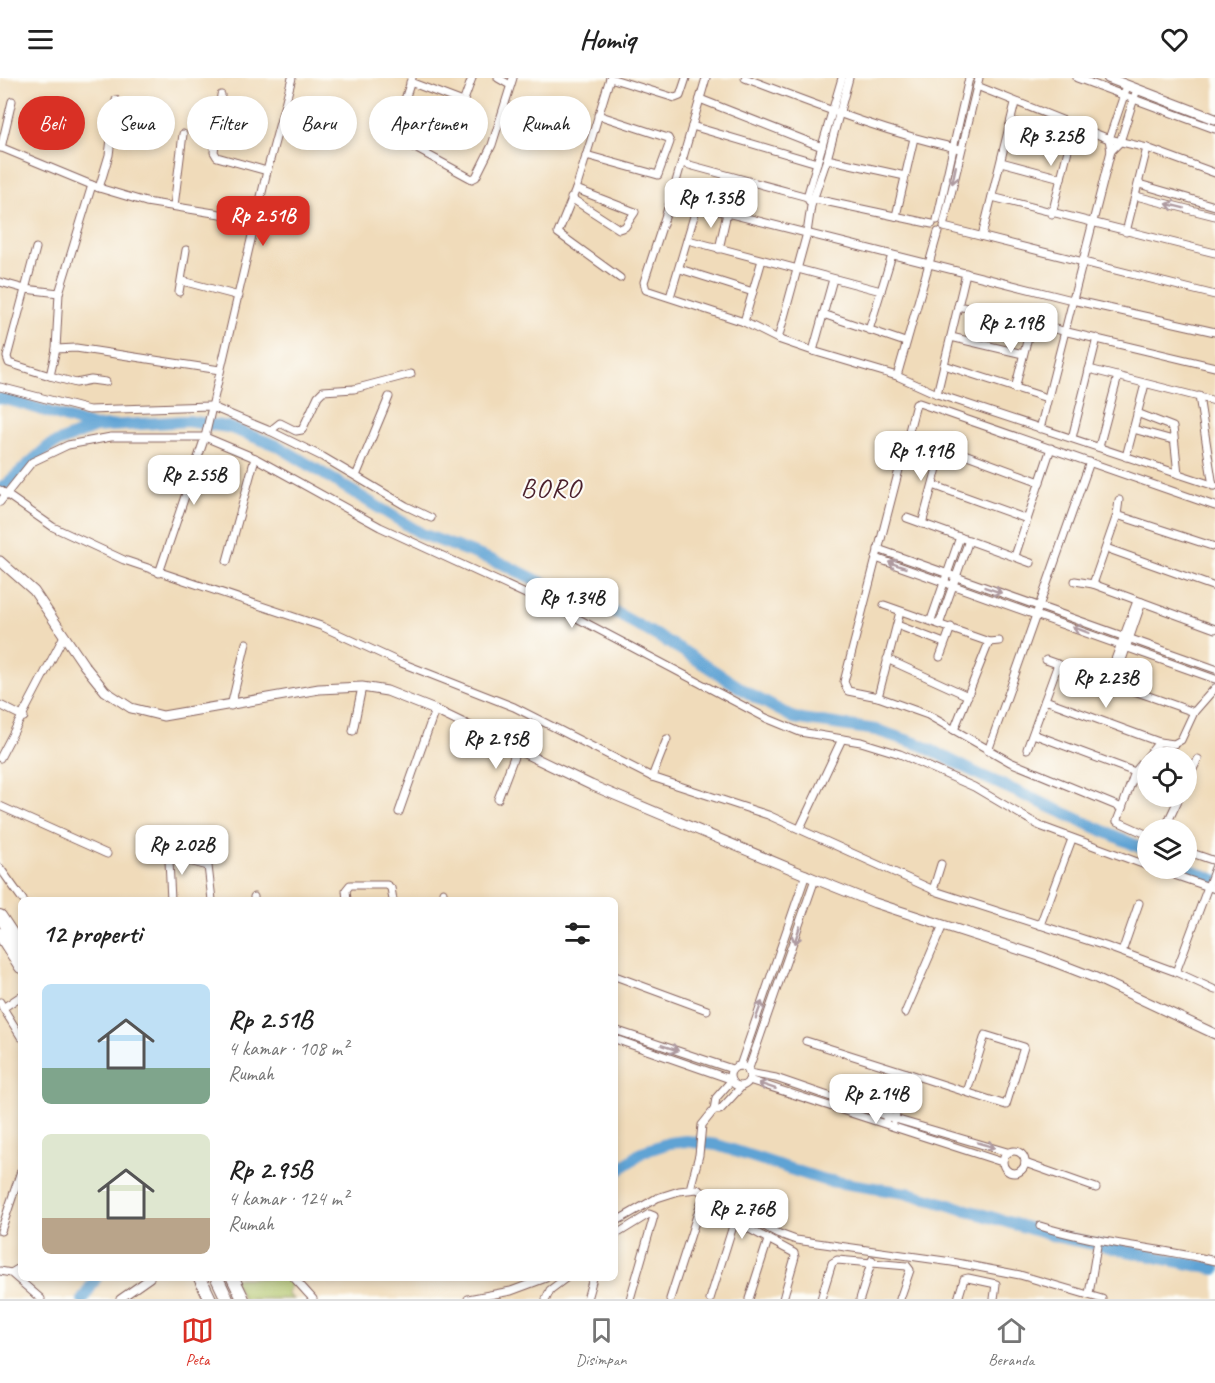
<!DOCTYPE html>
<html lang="id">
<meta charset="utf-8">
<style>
body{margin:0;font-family:Caveat,sans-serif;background:#f2f2f2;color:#222;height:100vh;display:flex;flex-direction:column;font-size:22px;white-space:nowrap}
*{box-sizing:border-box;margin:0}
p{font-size:20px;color:#767676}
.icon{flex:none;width:33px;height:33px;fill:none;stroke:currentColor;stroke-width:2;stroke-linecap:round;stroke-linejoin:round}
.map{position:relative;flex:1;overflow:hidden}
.sheet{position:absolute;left:18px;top:819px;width:600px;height:384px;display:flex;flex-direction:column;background:#fff;border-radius:9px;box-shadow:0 3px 9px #0003}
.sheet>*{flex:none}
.hud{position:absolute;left:18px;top:18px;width:600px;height:54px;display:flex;gap:12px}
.buttons{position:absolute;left:1137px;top:669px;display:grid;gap:12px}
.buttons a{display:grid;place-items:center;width:60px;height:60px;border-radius:50%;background:#fff;box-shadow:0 3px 9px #0003;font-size:30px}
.price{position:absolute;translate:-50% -51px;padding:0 14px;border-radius:12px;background:#fff;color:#222;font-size:20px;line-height:39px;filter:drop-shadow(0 2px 3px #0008)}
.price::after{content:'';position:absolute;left:50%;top:36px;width:18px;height:14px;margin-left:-9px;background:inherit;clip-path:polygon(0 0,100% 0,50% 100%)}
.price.on{background:#d93025;color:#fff}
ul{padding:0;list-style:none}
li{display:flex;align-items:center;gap:18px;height:150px;padding:0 24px}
li span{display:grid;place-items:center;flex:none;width:168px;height:120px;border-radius:9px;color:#555}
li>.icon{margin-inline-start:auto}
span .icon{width:72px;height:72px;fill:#fffc;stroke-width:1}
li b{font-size:26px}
h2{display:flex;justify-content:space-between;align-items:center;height:72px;padding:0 24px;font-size:26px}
.pill{padding:0 21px;border-radius:27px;background:#fff;box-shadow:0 3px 9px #0003;font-size:21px;line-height:54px}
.pill.on{background:#d93025;color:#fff}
header{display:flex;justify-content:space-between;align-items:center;height:78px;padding:0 24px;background:#fff;font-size:27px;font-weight:700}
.dock{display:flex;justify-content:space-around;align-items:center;height:84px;border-top:2px solid #e0e0e0;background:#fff;font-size:16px;color:#767676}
.dock a{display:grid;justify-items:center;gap:3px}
.dock .on{color:#d93025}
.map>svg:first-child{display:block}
</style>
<header><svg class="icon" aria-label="menu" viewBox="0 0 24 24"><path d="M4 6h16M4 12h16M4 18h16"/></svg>Homiq<svg class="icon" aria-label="heart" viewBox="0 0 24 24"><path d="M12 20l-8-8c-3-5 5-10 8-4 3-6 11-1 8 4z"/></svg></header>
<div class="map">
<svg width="1215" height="1221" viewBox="0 0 1215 1221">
<rect width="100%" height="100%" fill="#fdfcf7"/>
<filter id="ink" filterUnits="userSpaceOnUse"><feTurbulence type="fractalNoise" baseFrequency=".0167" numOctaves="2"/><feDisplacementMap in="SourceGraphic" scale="12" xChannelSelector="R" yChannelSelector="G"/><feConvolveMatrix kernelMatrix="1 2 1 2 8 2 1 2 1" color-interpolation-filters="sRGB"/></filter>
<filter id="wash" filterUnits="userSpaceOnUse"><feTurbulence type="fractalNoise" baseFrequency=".008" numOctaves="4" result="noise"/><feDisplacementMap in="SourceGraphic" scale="24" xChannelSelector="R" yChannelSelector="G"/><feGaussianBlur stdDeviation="1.35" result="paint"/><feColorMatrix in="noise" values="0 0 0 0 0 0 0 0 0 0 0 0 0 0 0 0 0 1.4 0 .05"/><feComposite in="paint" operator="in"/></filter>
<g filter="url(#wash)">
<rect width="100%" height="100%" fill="#f0dbba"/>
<polygon fill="#aec266" stroke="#7c7048" stroke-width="1.5" points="233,1200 293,1200 287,1216 293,1221 243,1221"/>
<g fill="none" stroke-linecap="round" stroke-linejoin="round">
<g stroke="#5fa3d4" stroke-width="12">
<path d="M0,320C33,327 63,340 95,349"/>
<polyline points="0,412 49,368 95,349 187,343 228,349 278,368 422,456 505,487 571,519 611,532 680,571 753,618 794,640 876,652 921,667 980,697 1148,773"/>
<polyline points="1186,790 1215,802"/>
<polyline points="615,1095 642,1074 669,1065 686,1063 717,1067 824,1102 912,1116 1055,1158 1215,1191"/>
<polyline points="83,1221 96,1200"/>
</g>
</g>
</g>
<g filter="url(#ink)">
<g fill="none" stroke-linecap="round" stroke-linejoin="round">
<g stroke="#84615d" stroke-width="9">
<g id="street">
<polyline points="412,0 393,58 472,101 476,99 492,67 513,0"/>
<polyline points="498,0 510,7"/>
<polyline points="610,0 576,111 558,155 620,200"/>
<polyline points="610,0 675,20 680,18 686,0"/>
<polyline points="706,0 671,121 644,204 646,212 744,244 778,261 813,273 897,298 937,316 1215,408"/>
<path d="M745,0C816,27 886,55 960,71"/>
<polyline points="1077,0 1215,51"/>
<polyline points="410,4 463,24"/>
<polyline points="977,8 1109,61 1147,70 1215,95"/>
<polyline points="221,17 214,74 217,79 267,93"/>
<polyline points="700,21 822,69"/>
<polyline points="405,24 454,50 472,0"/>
<polyline points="1011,43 1071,61"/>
<polyline points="692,48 817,85"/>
<polyline points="454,50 472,59"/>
<polyline points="0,69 99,110 146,124 257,142"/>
<polyline points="1,70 12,23"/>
<polyline points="1111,73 1120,64 1137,11"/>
<polyline points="586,77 658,97 670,64 668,60 598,37"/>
<polyline points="827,81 905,98"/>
<polyline points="1001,84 1061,100"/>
<polyline points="682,85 815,121 932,146"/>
<polyline points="1139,106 1215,128"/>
<polyline points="99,110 109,77 116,22"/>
<polyline points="1136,118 1215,138"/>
<polyline points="992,119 1215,175"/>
<polyline points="571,120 619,151 625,149 635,134 576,111"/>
<polyline points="671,121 1072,222 1215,254"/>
<polyline points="809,123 807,119 842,0"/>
<polyline points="174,128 183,56"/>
<polyline points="1052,136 1074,48"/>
<polyline points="896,138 914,60"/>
<polyline points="937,142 969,0"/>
<polyline points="944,145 979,0"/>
<polyline points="944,149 1215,217"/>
<polyline points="1126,154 1147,70"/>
<polyline points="982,158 1015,25"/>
<polyline points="688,162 881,213"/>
<polyline points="36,170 7,279 9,285 50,298 56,271 59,215"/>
<polyline points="719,171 727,135"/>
<polyline points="680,191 753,214"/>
<polyline points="182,203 239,218"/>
<polyline points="0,204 25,211 59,215 92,107"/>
<polyline points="179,214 186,172"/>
<polyline points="670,219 697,128"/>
<polyline points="958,228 1215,289"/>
<polyline points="823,236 905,264"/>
<polyline points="744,244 762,182"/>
<polyline points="869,252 892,177"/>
<polyline points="951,259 1023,276"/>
<polyline points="778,261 807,155 811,128 827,81 849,0"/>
<polyline points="56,271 76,270 220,292"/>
<polyline points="813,273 833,201"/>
<polyline points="944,287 1047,320"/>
<polyline points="1089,291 1215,323"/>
<polyline points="50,298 76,305 91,302 106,304"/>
<polyline points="897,298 938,154"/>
<polyline points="0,309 89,332 210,328 270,353 323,379 406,428 431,440"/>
<polyline points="1015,311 1031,247"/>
<polyline points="937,316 966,195"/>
<polyline points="1199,318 1213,408"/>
<polyline points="1137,335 1173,349 1178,396"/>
<polyline points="1040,351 1111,73 1109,61 1127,8"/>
<polyline points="1133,351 1173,362"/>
<polyline points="270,353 280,345 296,353 302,352 318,318 323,313 354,311 411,296"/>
<polyline points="1072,360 1097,260"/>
<polyline points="924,361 1040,404"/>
<polyline points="1099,369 1118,298"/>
<polyline points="1126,379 1145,306"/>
<polyline points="356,398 389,319"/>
<polyline points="933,407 1027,441"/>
<polyline points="0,412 53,449 124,482 321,548 399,584 514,629 652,699 768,737 938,814 1105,868 1176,894 1215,912"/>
<polyline points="0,424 32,384 68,367 111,359 205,359 255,380 380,449 571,537 766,640 800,654 861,664 900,676 974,709 1040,748 1148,788"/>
<polyline points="1215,428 919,325 916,326 844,604 848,613 878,619 928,637 1010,684 1122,730 1135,694 1159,664 1174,666 1181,662 1194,634 1215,610"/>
<polyline points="1117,437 1215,469"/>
<polyline points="907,440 1031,485"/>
<polyline points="922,446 943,368"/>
<polyline points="1106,470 1215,509"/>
<polyline points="878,471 1215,591"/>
<polyline points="1015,478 1051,370"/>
<polyline points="876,480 1215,601"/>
<polyline points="227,483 255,380"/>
<polyline points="159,495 205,359 267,93 292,0"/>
<polyline points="1075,503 1093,506 1215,551"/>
<polyline points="1093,506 1117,437 1119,422"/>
<polyline points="884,527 989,564 999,563"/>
<polyline points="931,542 960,459"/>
<polyline points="940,544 969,462"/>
<polyline points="897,547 944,565"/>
<polyline points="940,579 951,549"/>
<polyline points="887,581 968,618"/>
<polyline points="1046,582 1194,634"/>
<polyline points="1107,603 1137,523"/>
<polyline points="1114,605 1142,524"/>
<polyline points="878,619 900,534"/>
<polyline points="1045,622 1159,664"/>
<polyline points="0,627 24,639"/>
<polyline points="231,628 246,565"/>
<polyline points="954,652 989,564"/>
<polyline points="353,653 362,609"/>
<polyline points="1033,656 1135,694"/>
<polyline points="1027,671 1058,586"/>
<polyline points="988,673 1090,384"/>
<polyline points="0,680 64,558"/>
<polyline points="652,699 667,661"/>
<polyline points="1186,705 1198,681"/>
<polyline points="498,721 517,671"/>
<polyline points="0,728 107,776"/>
<polyline points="1122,730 1117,743 1148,757"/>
<polyline points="399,734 435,632"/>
<polyline points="800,750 842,661"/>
<polyline points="1164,752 1180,718"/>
<polyline points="1186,773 1215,783"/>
<polyline points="0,790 23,822"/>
<polyline points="1154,790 1215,811"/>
<polyline points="933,812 941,786"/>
<polyline points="443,814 443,822"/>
<polyline points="254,819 254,822"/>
<polyline points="171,822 169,783 174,779 208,788 212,822"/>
<polyline points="347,822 346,812 350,807 387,807 391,810 393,822"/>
<polyline points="1040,847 1072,761"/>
<polyline points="1122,874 1139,825"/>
<polyline points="1176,894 1215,790"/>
<polyline points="615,898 707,932"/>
<polyline points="0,924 3,930 21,918"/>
<polyline points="3,930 21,959"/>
<polyline points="905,935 943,847"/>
<polyline points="615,952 732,991"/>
<polyline points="615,961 730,1001"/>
<polyline points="806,963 907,995 894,1043"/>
<circle cx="740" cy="998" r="10"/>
<polyline points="740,988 806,796"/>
<polyline points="748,993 815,801"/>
<polyline points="749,995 776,1000 895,1041 1007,1074"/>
<polyline points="907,995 1006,1027 1024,969 985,957 967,1014"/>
<polyline points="749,1002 1002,1084"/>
<polyline points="714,1032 720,1032 742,1008"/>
<polyline points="886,1042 897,1011 904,1005"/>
<circle cx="1014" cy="1084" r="11"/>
<polyline points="1025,1085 1096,1110"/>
<polyline points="690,1111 699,1077 702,1047 714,1032 716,1020 731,1003"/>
<polyline points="615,1144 657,1120 679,1113 697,1111 777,1155 796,1162 952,1184 1020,1197 1102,1221"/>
<path d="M1040,1148C1097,1166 1157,1169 1215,1183"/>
<polyline points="1,1153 21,1093"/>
<polyline points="615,1157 649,1136 654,1138 630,1221"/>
<polyline points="0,1193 11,1195 41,1221"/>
<polyline points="11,1195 21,1189"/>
<polyline points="294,1200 313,1221"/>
<polyline points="1089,1216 1098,1162"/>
<polyline points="120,1221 150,1200"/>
<polyline points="468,1221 511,1213 546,1200"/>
<polyline points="546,1221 550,1212 566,1200"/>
<polyline points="587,1221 593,1200"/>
<polyline points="670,1221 701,1125 794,1175 795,1179 783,1221"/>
<polyline points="710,1221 738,1132"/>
<polyline points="749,1221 768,1162"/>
<polyline points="821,1221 832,1185 837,1182 907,1188 910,1192 900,1221"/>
<polyline points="860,1221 872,1182"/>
<polyline points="958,1221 964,1201 968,1200 996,1206 994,1221"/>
</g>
</g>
<g stroke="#84615d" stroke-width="11">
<g id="secondary">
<polyline points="1108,0 1215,41"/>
<polyline points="0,483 34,513 84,587 105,613 131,630 163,638 319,611 362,609 387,613 435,632 591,707 815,801 875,825 1039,878 1096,900 1215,956"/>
</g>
</g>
<g stroke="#84615d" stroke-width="14">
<g id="highway">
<polyline points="0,838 21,870"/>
<polyline points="0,856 21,889"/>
<polyline points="200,1200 210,1221"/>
<polyline points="217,1200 227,1221"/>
<polyline points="233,1200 243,1221"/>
</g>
</g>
<use href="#street" stroke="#fff" stroke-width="7"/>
<use href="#secondary" stroke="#fff" stroke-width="9"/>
<use href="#highway" stroke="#fff" stroke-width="12"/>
</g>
<defs><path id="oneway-shaft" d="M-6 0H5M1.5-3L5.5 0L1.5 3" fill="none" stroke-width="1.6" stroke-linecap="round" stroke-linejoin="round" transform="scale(1.5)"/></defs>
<g stroke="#ae9aa0">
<use href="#oneway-shaft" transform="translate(954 97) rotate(102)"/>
<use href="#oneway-shaft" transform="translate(1175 128) rotate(-166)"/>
<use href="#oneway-shaft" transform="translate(897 487) rotate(-161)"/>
<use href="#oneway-shaft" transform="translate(993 512) rotate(19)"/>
<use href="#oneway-shaft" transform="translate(1081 552) rotate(-160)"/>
<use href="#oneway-shaft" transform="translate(797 857) rotate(108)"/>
<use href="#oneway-shaft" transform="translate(759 932) rotate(-70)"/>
<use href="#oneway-shaft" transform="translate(670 970) rotate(19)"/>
<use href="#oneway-shaft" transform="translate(767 1008) rotate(-162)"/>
<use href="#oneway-shaft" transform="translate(986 1067) rotate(16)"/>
</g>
</g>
<g text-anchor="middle" stroke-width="4.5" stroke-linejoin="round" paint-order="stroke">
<g font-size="27" letter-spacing="1.5" fill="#4a1f2b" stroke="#fdfcf7">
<text x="551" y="419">BORO</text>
</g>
</g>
</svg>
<div class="buttons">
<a><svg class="icon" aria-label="locate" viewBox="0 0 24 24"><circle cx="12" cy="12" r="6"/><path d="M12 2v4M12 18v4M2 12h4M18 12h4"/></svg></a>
<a><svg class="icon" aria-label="layers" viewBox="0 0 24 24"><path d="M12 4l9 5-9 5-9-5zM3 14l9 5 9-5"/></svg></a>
</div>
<b class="price" style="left:1051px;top:89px">Rp 3.25B</b>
<b class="price" style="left:711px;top:151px">Rp 1.35B</b>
<b class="price on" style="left:263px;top:169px">Rp 2.51B</b>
<b class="price" style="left:1011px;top:276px">Rp 2.19B</b>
<b class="price" style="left:921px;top:404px">Rp 1.91B</b>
<b class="price" style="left:194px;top:428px">Rp 2.55B</b>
<b class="price" style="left:572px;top:551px">Rp 1.34B</b>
<b class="price" style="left:1106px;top:631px">Rp 2.23B</b>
<b class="price" style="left:496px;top:692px">Rp 2.95B</b>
<b class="price" style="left:182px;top:798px">Rp 2.02B</b>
<b class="price" style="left:876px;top:1047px">Rp 2.14B</b>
<b class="price" style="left:742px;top:1162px">Rp 2.76B</b>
<div class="hud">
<a class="pill on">Beli</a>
<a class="pill">Sewa</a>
<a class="pill">Filter</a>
<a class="pill">Baru</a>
<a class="pill">Apartemen</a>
<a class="pill">Rumah</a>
</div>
<section class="sheet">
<h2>12 properti<svg class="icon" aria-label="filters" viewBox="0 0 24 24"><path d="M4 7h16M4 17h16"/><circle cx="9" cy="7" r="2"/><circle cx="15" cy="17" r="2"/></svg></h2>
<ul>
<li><span style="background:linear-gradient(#bfe0f5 70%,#7fa58c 0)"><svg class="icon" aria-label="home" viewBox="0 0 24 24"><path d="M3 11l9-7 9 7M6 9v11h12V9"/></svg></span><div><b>Rp 2.51B</b><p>4 kamar · 108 m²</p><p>Rumah</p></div></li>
<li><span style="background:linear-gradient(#dfe7d0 70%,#b9a48a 0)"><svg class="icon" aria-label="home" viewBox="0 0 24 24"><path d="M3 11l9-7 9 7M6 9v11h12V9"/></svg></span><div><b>Rp 2.95B</b><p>4 kamar · 124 m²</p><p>Rumah</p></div></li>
</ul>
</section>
</div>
<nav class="dock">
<a class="on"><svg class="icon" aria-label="map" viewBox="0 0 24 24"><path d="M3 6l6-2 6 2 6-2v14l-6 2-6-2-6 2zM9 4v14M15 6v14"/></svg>Peta</a>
<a><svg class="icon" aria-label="saved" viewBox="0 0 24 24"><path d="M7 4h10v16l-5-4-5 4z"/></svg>Disimpan</a>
<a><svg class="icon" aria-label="home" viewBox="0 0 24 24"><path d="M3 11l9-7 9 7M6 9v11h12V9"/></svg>Beranda</a>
</nav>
